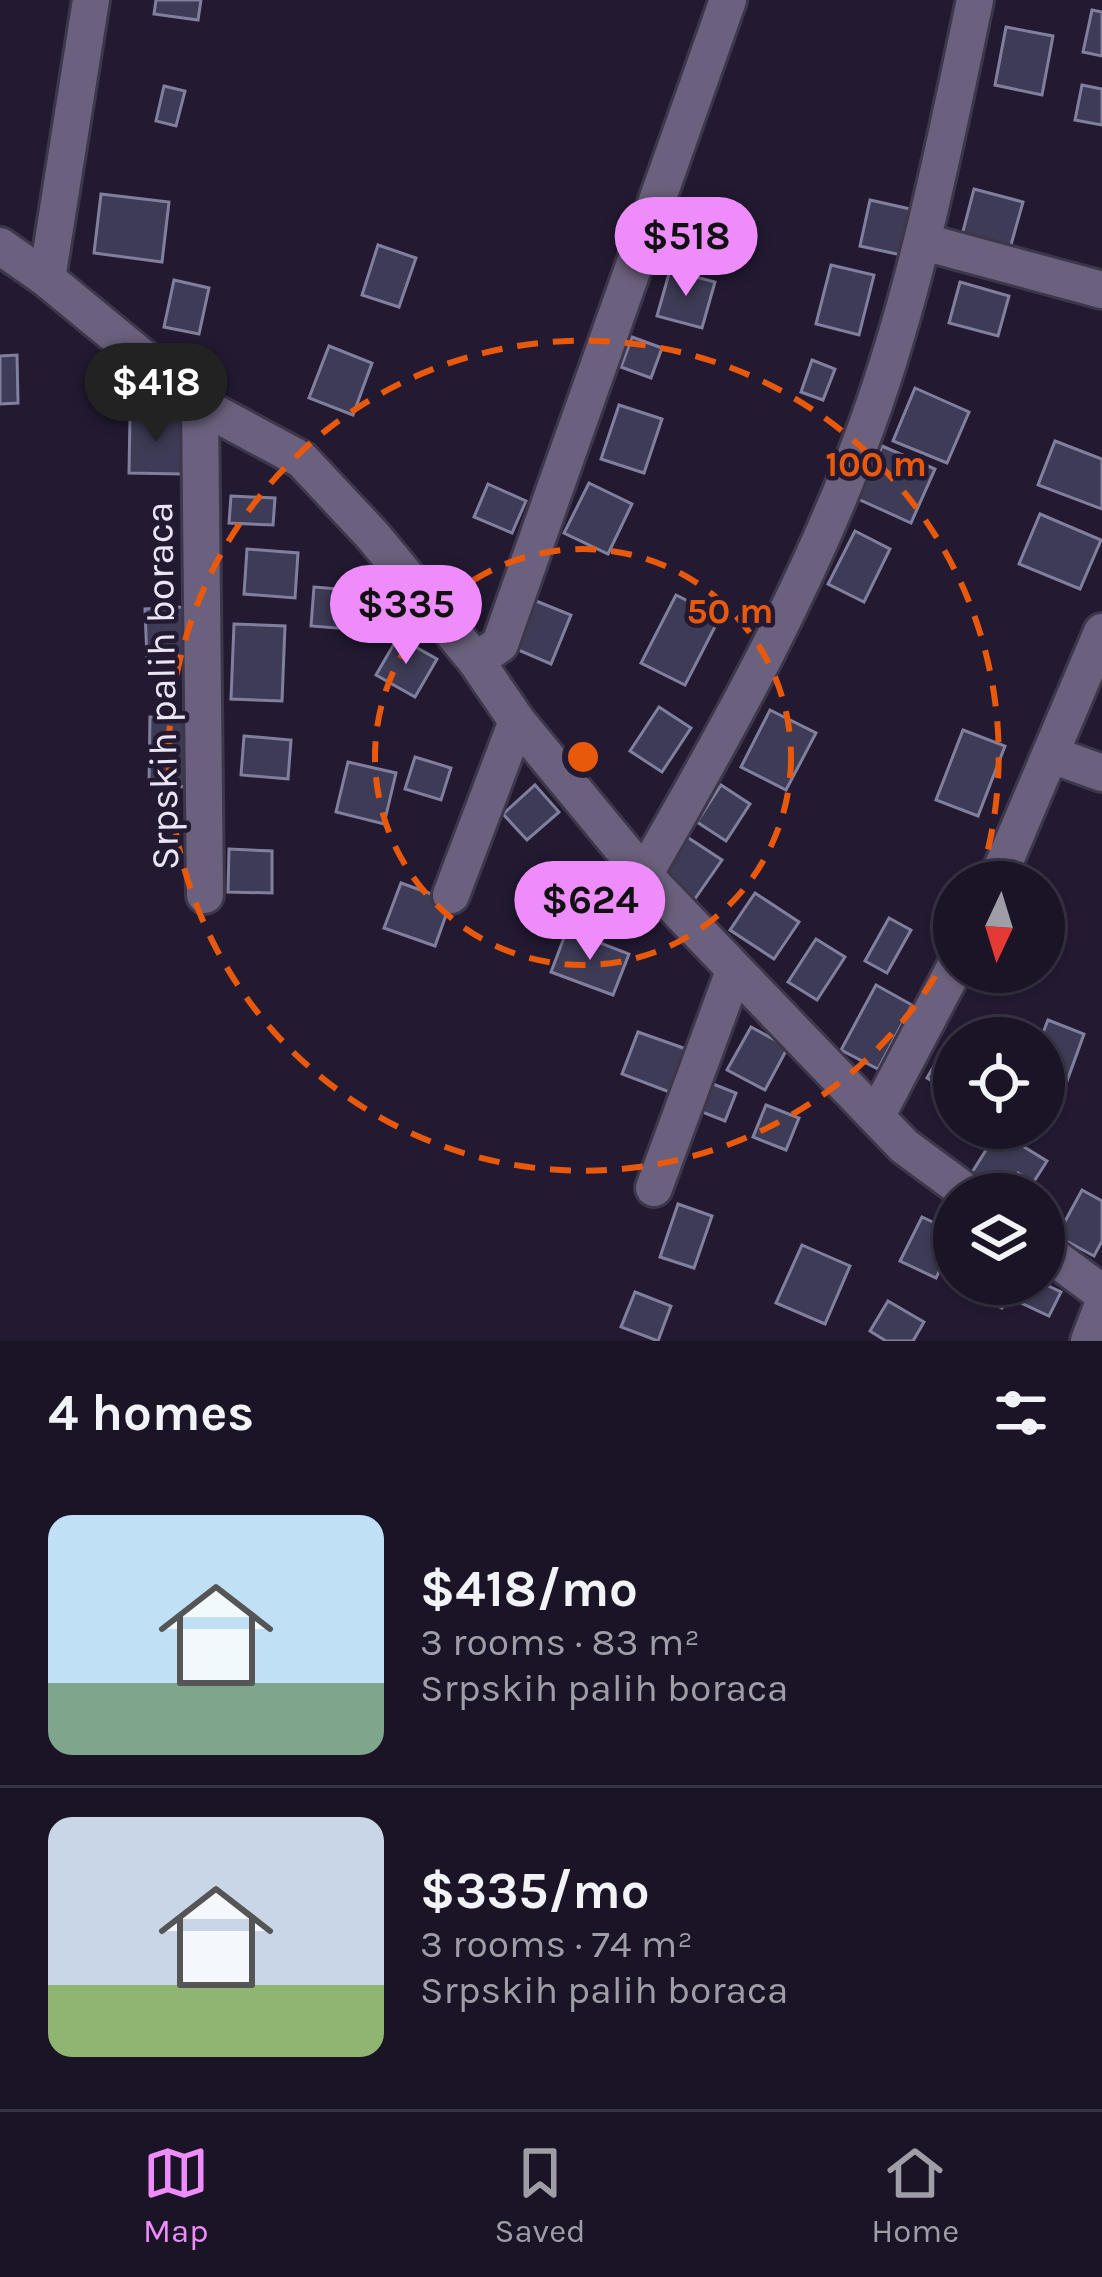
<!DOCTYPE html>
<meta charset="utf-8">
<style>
body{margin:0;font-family:Karla,sans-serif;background:#231d2e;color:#f1f3f6;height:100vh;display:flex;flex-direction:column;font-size:45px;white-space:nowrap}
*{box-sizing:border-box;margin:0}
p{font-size:39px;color:#9f9ea7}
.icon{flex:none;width:66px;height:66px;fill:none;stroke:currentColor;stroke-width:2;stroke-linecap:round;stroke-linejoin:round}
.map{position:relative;height:1341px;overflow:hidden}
.sheet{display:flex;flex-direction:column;background:#1a1426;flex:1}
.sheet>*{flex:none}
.needle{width:78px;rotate:184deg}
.tools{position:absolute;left:933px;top:861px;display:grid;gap:24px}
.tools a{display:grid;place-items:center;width:132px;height:132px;border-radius:50%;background:#1a1426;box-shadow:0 3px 9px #0004,0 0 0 3px #383343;font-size:60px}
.price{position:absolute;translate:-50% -102px;padding:0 27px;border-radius:42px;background:#ed8cfa;color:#111;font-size:39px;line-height:78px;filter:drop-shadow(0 3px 6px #0008)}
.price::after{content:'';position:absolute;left:50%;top:72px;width:36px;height:27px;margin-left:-18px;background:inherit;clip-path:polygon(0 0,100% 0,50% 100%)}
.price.selected{background:#222;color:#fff}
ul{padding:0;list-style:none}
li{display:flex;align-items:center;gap:36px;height:300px;padding:0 48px}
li+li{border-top:3px solid #383343}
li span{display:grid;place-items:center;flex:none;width:336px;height:240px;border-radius:24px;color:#555}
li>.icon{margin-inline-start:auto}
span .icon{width:144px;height:144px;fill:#fffc;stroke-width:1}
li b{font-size:51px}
h2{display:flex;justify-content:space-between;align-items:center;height:144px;padding:0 48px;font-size:51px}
.dock{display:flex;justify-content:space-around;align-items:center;height:168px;border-top:3px solid #383343;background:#1a1426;font-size:33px;color:#9f9ea7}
.dock a{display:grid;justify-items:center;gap:6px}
.dock .selected{color:#ed8cfa}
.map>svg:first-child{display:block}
</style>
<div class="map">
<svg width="1102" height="1341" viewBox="0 0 1102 1341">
<rect width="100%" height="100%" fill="#231a32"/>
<g fill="#3d3b55" stroke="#807f9d" stroke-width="3">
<polygon points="156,0 201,0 198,20 154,14"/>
<polygon points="1092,10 1102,12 1102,56 1083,52"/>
<polygon points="1006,27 1053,36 1042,95 995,85"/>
<polygon points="1082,85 1102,89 1102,125 1075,120"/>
<polygon points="164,86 185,91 176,126 156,121"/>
<polygon points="974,189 1023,202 1009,252 961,239"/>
<polygon points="101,194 169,202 162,262 94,253"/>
<polygon points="870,200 910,209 901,255 860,246"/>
<polygon points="378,245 416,258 399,307 362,295"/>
<polygon points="831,265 874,275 859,335 816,324"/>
<polygon points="670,270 715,282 702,328 657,316"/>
<polygon points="174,280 209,288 199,334 164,327"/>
<polygon points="960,282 1009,296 998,336 949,323"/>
<polygon points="632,337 662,348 651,378 621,367"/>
<polygon points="329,346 372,363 353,415 309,398"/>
<polygon points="17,355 18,403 0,404 0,356"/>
<polygon points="812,360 835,369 823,400 801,392"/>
<polygon points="915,388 969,412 947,463 893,441"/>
<polygon points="619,405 662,419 644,473 601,459"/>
<polygon points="130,416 183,417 182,474 129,473"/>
<polygon points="1055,441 1102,459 1102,509 1038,485"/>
<polygon points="882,446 935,469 911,523 858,499"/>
<polygon points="589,483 632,504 608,554 564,533"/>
<polygon points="488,484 526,501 512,533 474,517"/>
<polygon points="231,496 275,498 273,525 229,523"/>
<polygon points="1040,514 1101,540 1080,589 1019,564"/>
<polygon points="855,531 890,549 864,602 828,584"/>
<polygon points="247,549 298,553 295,598 244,594"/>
<polygon points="314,587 351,590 348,629 311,626"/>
<polygon points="676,595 720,617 685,685 641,663"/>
<polygon points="536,601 571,615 551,664 516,649"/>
<polygon points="183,607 185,659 147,660 145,609"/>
<polygon points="234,624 285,626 282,701 231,699"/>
<polygon points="398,637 437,659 415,697 376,675"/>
<polygon points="659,707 691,728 662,772 630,751"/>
<polygon points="770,710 816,733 786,790 741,767"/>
<polygon points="150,717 195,717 194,787 149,786"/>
<polygon points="963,730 1005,746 978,816 936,800"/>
<polygon points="244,736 291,740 288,779 241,775"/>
<polygon points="415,757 451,768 441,800 405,789"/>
<polygon points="348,762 396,773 384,824 336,812"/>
<polygon points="535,785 559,812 527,840 503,814"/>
<polygon points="721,785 750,804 726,841 697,822"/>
<polygon points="684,835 722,860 692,903 655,878"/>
<polygon points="229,849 272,851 272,893 228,892"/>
<polygon points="401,883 451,901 435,946 384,928"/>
<polygon points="755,893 799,922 774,959 730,930"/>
<polygon points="889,918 911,930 887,973 865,961"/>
<polygon points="567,930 629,954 613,995 551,972"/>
<polygon points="816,939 845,957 817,1000 788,982"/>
<polygon points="876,985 912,1005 878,1069 841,1050"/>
<polygon points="1048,1020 1084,1034 1067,1081 1044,1073 1041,1038"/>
<polygon points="751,1027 788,1047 765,1090 727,1070"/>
<polygon points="638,1032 689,1050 672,1093 622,1074"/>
<polygon points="945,1047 954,1053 954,1094 927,1078"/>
<polygon points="703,1080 736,1093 725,1121 692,1108"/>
<polygon points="766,1105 799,1118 786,1150 753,1137"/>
<polygon points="998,1131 1047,1161 1033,1183 1018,1173 1005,1194 978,1194 964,1185"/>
<polygon points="1082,1190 1102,1201 1102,1241 1094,1256 1057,1236"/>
<polygon points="678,1204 712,1216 694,1268 660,1257"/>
<polygon points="922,1217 954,1232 954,1241 936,1278 900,1261"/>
<polygon points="802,1245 850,1266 825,1324 776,1303"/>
<polygon points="959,1284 1044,1284 1061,1292 1049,1316 1008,1297 1002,1308 958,1287"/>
<polygon points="635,1292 671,1306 658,1341 621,1327"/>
<polygon points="888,1301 924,1322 913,1341 886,1341 870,1331"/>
</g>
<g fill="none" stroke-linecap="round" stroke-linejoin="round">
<g stroke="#3e364a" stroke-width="42">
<g id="minor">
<polyline points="924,242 1102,290"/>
<polyline points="0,246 47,279 200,405 302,460 373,536 476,661 517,721 644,875 904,1146 969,1194"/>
<polyline points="47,279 91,0"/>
<polyline points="200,405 205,895"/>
<polyline points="476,661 500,644 728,0"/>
<polyline points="1052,755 1102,773"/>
<path d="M644,875C727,731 810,583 867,425C917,287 945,143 975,0"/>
<polyline points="996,882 1102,632"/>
<polyline points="451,895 517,721"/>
<polyline points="877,1115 954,969"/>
<polyline points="654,1188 734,971"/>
<polyline points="1044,1250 1102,1293"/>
<polyline points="1089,1341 1102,1307"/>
</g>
</g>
<use href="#minor" stroke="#6b617e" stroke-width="36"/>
</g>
<g fill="none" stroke="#e8590c" stroke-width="6" stroke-dasharray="21 15">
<circle cx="583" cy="757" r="208"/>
<path d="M953 945A415 415 0 1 1 979 882"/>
</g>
<g text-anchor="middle" stroke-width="9" stroke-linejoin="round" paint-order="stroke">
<g font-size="39" fill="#ebe6f6" stroke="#231a32">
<text transform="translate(161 686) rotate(-91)" y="14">Srpskih palih boraca</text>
</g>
</g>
<circle cx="583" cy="757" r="18" fill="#e8590c" stroke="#231a32" stroke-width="6"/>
<g font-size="36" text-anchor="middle" font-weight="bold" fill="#e8590c" stroke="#231a32" stroke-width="9" stroke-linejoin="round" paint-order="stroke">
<text x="876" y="476">100 m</text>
<text x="730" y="623">50 m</text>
</g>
</svg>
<div class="tools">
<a><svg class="needle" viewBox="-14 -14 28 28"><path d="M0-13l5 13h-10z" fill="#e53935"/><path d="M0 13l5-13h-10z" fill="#9f9ea7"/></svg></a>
<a><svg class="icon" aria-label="locate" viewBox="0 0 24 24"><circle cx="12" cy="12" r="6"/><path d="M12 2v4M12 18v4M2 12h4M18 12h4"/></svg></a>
<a><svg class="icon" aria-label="layers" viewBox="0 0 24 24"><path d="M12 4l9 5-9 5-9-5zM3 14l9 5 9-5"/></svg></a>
</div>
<b class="price" style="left:686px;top:299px">$518</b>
<b class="price selected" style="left:156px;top:445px">$418</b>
<b class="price" style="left:406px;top:667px">$335</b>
<b class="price" style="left:590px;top:963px">$624</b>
</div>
<section class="sheet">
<h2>4 homes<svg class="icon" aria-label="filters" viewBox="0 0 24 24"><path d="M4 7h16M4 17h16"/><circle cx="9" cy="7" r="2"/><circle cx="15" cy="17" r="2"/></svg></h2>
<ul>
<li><span style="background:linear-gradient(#bfe0f5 70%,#7fa58c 0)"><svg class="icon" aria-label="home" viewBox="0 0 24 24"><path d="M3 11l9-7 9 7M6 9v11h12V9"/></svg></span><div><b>$418/mo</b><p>3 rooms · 83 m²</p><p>Srpskih palih boraca</p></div></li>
<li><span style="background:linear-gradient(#c9d6e8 70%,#8fb573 0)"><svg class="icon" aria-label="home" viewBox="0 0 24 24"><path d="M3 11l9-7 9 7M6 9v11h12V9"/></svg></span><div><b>$335/mo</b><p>3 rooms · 74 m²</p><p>Srpskih palih boraca</p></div></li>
</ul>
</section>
<nav class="dock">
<a class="selected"><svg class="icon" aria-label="map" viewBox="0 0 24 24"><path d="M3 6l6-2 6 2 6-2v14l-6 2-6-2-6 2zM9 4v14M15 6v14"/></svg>Map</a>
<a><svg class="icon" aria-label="saved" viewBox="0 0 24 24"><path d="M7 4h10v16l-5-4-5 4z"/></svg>Saved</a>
<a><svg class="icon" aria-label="home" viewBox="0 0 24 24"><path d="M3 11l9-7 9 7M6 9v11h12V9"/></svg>Home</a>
</nav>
